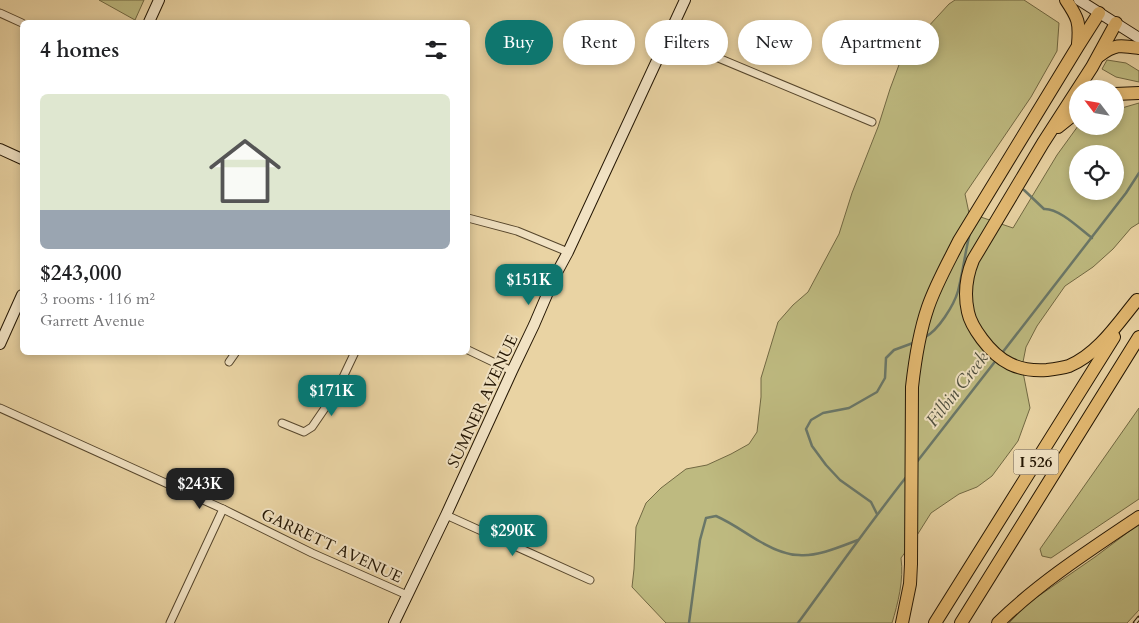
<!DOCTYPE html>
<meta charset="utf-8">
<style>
body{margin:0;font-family:Cardo,serif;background:#f6f6f6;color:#202124;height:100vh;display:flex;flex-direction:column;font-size:19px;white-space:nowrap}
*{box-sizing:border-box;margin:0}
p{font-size:16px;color:#757577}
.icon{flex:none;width:28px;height:28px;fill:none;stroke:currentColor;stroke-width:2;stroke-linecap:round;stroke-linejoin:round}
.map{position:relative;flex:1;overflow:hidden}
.panel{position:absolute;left:20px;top:20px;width:450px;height:335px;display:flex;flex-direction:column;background:#fff;border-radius:8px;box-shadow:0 2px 8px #0003}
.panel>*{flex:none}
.guide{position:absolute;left:485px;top:20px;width:475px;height:45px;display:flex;gap:10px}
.needle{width:32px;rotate:301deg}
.buttons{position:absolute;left:1069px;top:80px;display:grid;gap:10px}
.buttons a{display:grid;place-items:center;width:55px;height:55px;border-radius:50%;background:#fff;box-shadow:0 2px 8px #0003;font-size:25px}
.price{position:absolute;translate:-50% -42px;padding:0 11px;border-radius:10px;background:#0f766e;color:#fff;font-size:16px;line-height:32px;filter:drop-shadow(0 1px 2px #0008)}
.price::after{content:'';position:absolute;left:50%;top:30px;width:15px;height:11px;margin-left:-8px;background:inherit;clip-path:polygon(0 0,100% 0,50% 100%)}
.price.selected{background:#222;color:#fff}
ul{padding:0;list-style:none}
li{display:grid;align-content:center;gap:10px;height:265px;padding:0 20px}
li+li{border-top:1px solid #e0e0e0}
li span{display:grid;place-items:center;height:155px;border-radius:8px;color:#555}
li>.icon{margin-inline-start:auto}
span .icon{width:90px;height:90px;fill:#fffc;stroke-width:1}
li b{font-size:21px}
h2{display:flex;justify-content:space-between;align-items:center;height:60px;padding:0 20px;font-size:21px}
.chip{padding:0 18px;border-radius:22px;background:#fff;box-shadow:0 2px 8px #0003;font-size:18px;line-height:45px}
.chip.selected{background:#0f766e;color:#fff}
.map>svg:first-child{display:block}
</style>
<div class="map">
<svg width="1139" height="623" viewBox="0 0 1139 623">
<rect width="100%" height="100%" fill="#e9d3a3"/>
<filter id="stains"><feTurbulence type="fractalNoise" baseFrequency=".004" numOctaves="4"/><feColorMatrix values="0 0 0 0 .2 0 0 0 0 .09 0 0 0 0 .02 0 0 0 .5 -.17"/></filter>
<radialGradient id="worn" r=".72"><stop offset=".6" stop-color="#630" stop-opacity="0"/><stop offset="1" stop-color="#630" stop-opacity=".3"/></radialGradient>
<g fill="#beba80" stroke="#716842" fill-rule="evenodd">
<polygon points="99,0 144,0 135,20"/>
<path d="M955,0H1024L1059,23L1057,51L1031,97L965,194L969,213L1013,228L1057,155L1078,126H1115V110L1139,103V223L1131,228L1113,249L1093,267L1065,286L1037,326L1026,347L1022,367L1030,408L1018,441L992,476L977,487L959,494L931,513L914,540L901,558C904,580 898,603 892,623H666L632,587L634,569L636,527L646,503L661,488L686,469L707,465L731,454L749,444L757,432L761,397V378L778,322L793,305L808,292L839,234L852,193L878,127L890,89L903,54L949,4ZM1078,154H1115V191H1078Z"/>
<polygon points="1107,60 1126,63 1139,71 1139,82 1116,77 1102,69"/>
<polygon points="1139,408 1139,499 1051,558 1042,556 1040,549"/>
<polygon points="1139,524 1139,610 1127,623 1009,623 1027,604 1095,557"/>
</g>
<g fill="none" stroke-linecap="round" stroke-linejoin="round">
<g stroke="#6a7768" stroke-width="2.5">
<path d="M1024,190L1044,209C1059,208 1080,229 1092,238"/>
<path d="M925,337C938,331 954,305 958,291C963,272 965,252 970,233"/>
<polyline points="1002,353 1126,193 1139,173"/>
<polyline points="916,463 997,359"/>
<polyline points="877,514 871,502 840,480 826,465 812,446 806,429 811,420 823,413 849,408 877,392 885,378 886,358 894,350 913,343"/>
<path d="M689,623L700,540L706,518L716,516C732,523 745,533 759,541C771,548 786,555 799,555C817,557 842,546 858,540"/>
<path d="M798,623C834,574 869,524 907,476"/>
</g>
<g stroke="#55452b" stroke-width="9">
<g id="street">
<polyline points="0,13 22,23"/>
<polyline points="668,37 872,122"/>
<polyline points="468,218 517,231 568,252"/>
<polyline points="468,350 512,371"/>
<polyline points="229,362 236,352"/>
<polyline points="0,408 223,509 312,553 407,595"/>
<polyline points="282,423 304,432 312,427 336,392 355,352"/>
<polyline points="446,515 590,580"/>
<polyline points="170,623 223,509"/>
</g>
</g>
<g stroke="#241603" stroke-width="12">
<g id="secondary">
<polyline points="1079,0 1139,38"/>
<polyline points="149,22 159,0"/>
<polyline points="0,149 22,159"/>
<polyline points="0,344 22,295"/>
<polyline points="394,623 446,515 512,371 534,325 555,276 568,252 685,0"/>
</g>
</g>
<g stroke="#241603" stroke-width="14">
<g id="highway">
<path d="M1066,0C1078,18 1080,22 1078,44"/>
<path d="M1116,23L1092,67L1043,143L973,260C966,277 964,294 968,312C970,322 976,331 982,339C999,362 1018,372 1047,370C1055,369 1062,368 1069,366C1098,354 1118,323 1137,300"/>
<path d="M1099,56C1115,44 1120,45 1139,48"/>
<polyline points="1115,94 1139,93"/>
<polyline points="1058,127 1078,111"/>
<path d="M902,623L910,584L911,564L912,387C915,360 919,333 928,307C936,284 948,263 959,241L1078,46L1099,13"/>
<polyline points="935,623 1114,337"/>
<polyline points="961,623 1139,337"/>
<path d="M998,623C1040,582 1090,550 1139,517"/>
</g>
</g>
<use href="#street" stroke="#f1e2c3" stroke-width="7"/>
<use href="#secondary" stroke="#f1e2c3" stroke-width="10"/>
<use href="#highway" stroke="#e4ba72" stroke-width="12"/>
<g stroke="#241603" stroke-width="4.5">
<polyline id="rail" points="1135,623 1139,618"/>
</g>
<use href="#rail" stroke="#f1e2c3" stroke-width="2.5" stroke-dasharray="8" stroke-linecap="butt"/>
</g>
<g text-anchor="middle" stroke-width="4" stroke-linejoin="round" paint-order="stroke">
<rect fill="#f1e2c3" stroke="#62533d" stroke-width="1" x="1013.5" y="449.5" width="45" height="25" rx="4"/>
<g font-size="15" font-weight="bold" fill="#241603">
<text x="1036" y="467">I 526</text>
</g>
<g font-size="16" fill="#241603" stroke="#f1e2c3">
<text transform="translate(482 401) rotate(-65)" y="6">SUMNER AVENUE</text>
<text transform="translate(332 545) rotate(25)" y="6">GARRETT AVENUE</text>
</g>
<g font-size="18" font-style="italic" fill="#4d4e3e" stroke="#f1e2c3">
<text transform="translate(957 389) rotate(-52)" y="6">Filbin Creek</text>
</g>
</g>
<rect width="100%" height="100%" filter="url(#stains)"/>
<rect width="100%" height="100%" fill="url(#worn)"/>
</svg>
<div class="buttons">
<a><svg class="needle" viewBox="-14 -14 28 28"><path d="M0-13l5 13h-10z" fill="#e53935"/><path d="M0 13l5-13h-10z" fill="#757577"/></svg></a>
<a><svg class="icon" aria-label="locate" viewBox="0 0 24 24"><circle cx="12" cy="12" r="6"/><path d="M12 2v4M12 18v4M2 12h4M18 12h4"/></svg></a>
</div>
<b class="price" style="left:529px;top:306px">$151K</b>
<b class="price" style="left:332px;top:417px">$171K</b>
<b class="price selected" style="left:200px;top:510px">$243K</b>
<b class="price" style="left:513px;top:557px">$290K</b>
<div class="guide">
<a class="chip selected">Buy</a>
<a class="chip">Rent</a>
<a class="chip">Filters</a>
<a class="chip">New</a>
<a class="chip">Apartment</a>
</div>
<section class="panel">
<h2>4 homes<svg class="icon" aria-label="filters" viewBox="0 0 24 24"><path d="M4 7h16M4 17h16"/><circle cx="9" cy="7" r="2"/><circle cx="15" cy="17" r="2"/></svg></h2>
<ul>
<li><span style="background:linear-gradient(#dfe7d0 75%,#9aa5b1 0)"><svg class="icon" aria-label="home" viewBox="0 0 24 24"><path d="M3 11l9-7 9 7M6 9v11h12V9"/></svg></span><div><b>$243,000</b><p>3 rooms · 116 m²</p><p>Garrett Avenue</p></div></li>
</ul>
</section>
</div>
